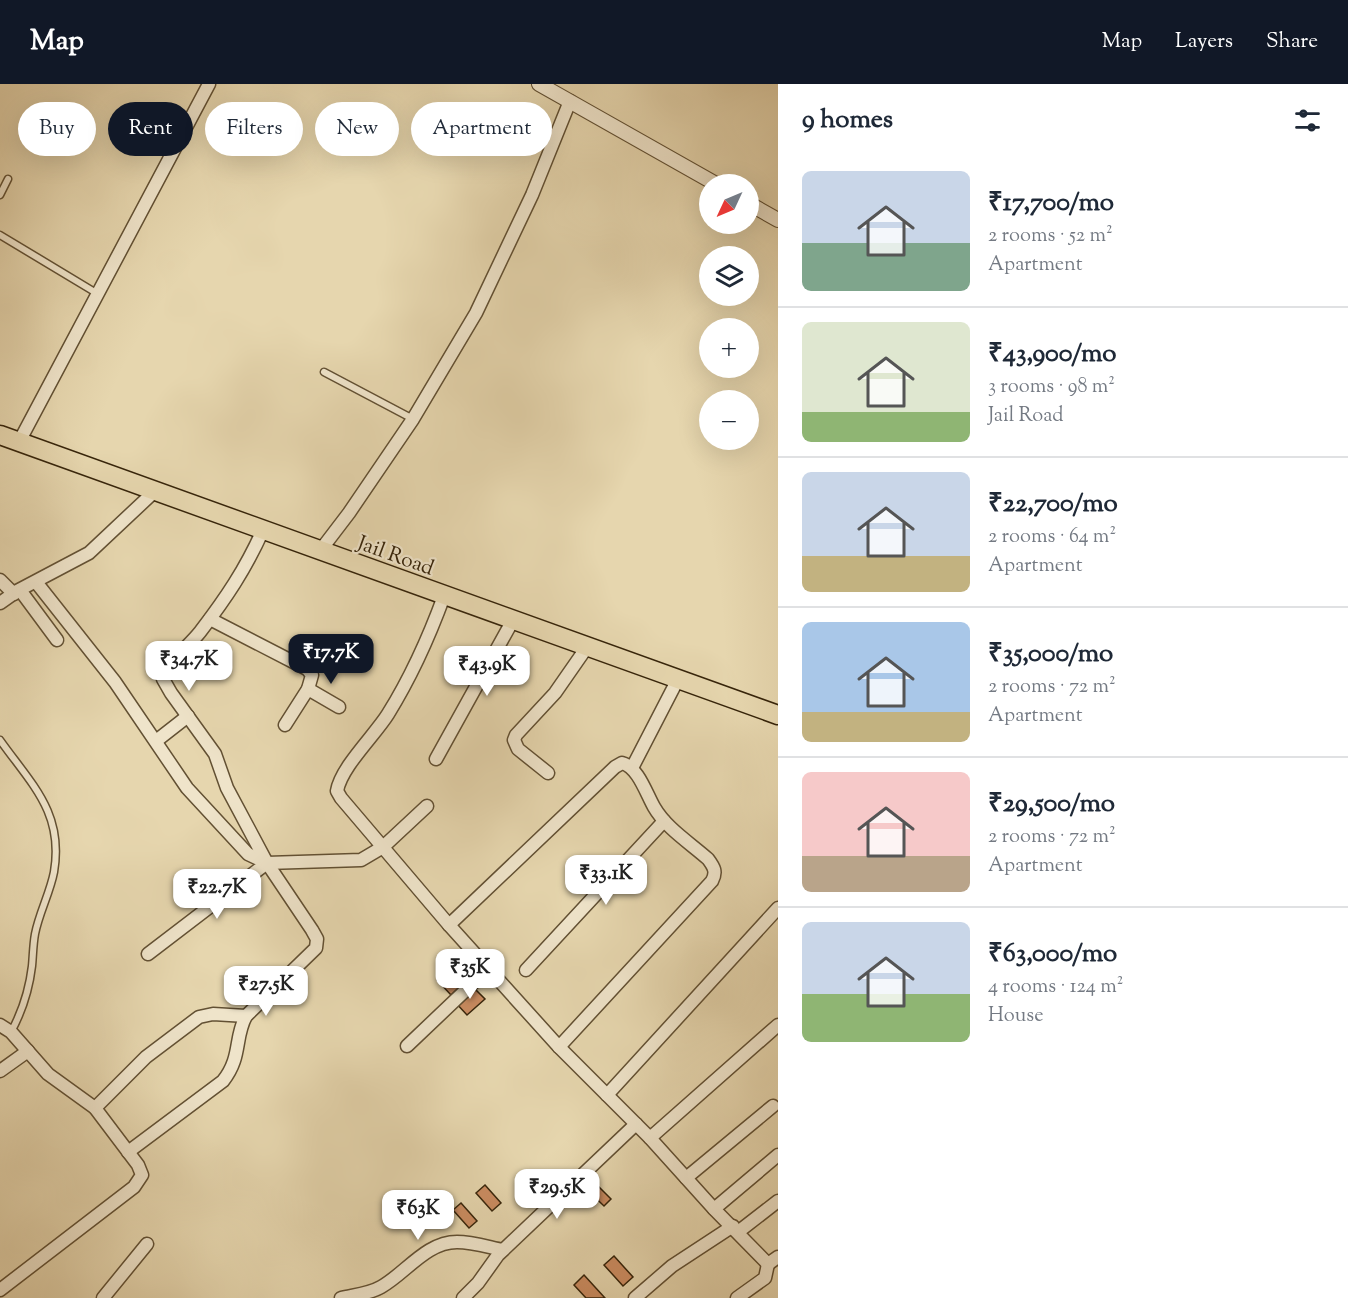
<!DOCTYPE html>
<meta charset="utf-8">
<style>
body{margin:0;font-family:"Sorts Mill Goudy",serif;background:#f2f2f3;color:#1f2937;height:100vh;display:flex;flex-direction:column;font-size:22px;white-space:nowrap}
*{box-sizing:border-box;margin:0}
p{font-size:20px;color:#747a83}
.icon{flex:none;width:33px;height:33px;fill:none;stroke:currentColor;stroke-width:2;stroke-linecap:round;stroke-linejoin:round}
.map{position:relative;flex:1;overflow:hidden}
.sheet{display:flex;flex-direction:column;background:#fff;width:570px}
.sheet>*{flex:none}
.guide{position:absolute;left:18px;top:18px;width:570px;height:54px;display:flex;gap:12px}
.needle{width:39px;rotate:226deg}
.fabs{position:absolute;left:699px;top:90px;display:grid;gap:12px}
.fabs a{display:grid;place-items:center;width:60px;height:60px;border-radius:50%;background:#fff;box-shadow:0 6px 24px #0002;font-size:30px}
.price{position:absolute;translate:-50% -51px;padding:0 14px;border-radius:12px;background:#fff;color:#222;font-size:20px;line-height:39px;filter:drop-shadow(0 2px 3px #0008)}
.price::after{content:'';position:absolute;left:50%;top:36px;width:18px;height:14px;margin-left:-9px;background:inherit;clip-path:polygon(0 0,100% 0,50% 100%)}
.price.on{background:#111827;color:#fff}
ul{padding:0;list-style:none}
li{display:flex;align-items:center;gap:18px;height:150px;padding:0 24px}
li+li{border-top:2px solid #e0e1e3}
li span{display:grid;place-items:center;flex:none;width:168px;height:120px;border-radius:9px;color:#555}
li>.icon{margin-inline-start:auto}
span .icon{width:72px;height:72px;fill:#fffc;stroke-width:1}
li b{font-size:26px}
h2{display:flex;justify-content:space-between;align-items:center;height:72px;padding:0 24px;font-size:26px}
.pill{padding:0 21px;border-radius:27px;background:#fff;box-shadow:0 6px 24px #0002;font-size:21px;line-height:54px}
.pill.on{background:#111827;color:#fff}
header{display:flex;align-items:center;gap:36px;box-sizing:border-box;height:84px;padding:0 30px;background:#111827;color:#fff}
header strong{font-size:28px}
nav{display:flex;gap:33px;margin-inline-start:auto;font-size:21px}
main{display:flex;flex:1;min-height:0}
.map>svg:first-child{display:block}
</style>
<header>
<strong>Map</strong>
<nav><a>Map</a><a>Layers</a><a>Share</a></nav>
</header>
<main>
<div class="map">
<svg width="778" height="1214" viewBox="0 0 778 1214">
<rect width="100%" height="100%" fill="#e6d6ae"/>
<filter id="stains"><feTurbulence type="fractalNoise" baseFrequency=".00333" numOctaves="4"/><feColorMatrix values="0 0 0 0 .2 0 0 0 0 .09 0 0 0 0 .02 0 0 0 .5 -.17"/></filter>
<radialGradient id="worn" r=".72"><stop offset=".6" stop-color="#630" stop-opacity="0"/><stop offset="1" stop-color="#630" stop-opacity=".3"/></radialGradient>
<g fill="#cc8d62" stroke="#36240a" stroke-width="1.5">
<polygon points="460,875 474,890 451,911 437,896"/>
<polygon points="472,902 485,915 467,931 455,918"/>
<polygon points="586,1090 611,1115 604,1122 579,1098"/>
<polygon points="485,1101 501,1119 492,1127 476,1109"/>
<polygon points="461,1119 477,1137 469,1144 453,1126"/>
<polygon points="614,1172 633,1193 623,1202 604,1181"/>
<polygon points="584,1191 605,1214 586,1214 574,1201"/>
</g>
<g fill="none" stroke-linecap="round" stroke-linejoin="round">
<g stroke="#625033" stroke-width="9">
<g id="service">
<polyline points="0,111 8,95"/>
<polyline points="0,151 98,210"/>
<polyline points="324,288 413,335"/>
<path d="M0,656C32,701 64,729 54,788C50,809 39,829 35,850C33,861 33,872 32,882C29,907 23,926 11,948"/>
</g>
</g>
<g stroke="#625033" stroke-width="15">
<g id="minor">
<polyline points="19,358 209,0"/>
<polyline points="320,467 349,429 413,335 476,229 532,111 570,17"/>
<polyline points="0,496 14,510"/>
<polyline points="36,498 115,598 187,704 248,770 267,779 361,776 383,763 427,722"/>
<polyline points="20,506 57,556"/>
<path d="M444,512C429,553 411,593 388,630C375,651 341,683 337,707L341,714L449,841L559,963L650,1054L778,941"/>
<polyline points="0,519 17,507 89,469 155,407"/>
<polyline points="210,535 307,585 312,591 308,605 285,641"/>
<polyline points="308,605 339,623"/>
<polyline points="156,657 188,632"/>
<polyline points="436,675 513,536"/>
<polyline points="632,684 678,595"/>
<polyline points="548,689 518,665 514,656 516,651 555,609 587,563"/>
<path d="M449,841L615,683L622,679C638,683 646,709 654,723C666,744 690,759 708,775C714,783 717,788 712,797L559,963"/>
<polyline points="148,870 267,779"/>
<polyline points="526,886 664,737"/>
<polyline points="0,941 11,948 48,990 95,1024 138,1081 142,1091 134,1103 0,1206"/>
<polyline points="407,962 489,884"/>
<polyline points="0,987 28,967"/>
<polyline points="607,1011 778,824"/>
<polyline points="95,1024 146,973 199,933 213,930 246,932"/>
<polyline points="650,1054 714,1125 768,1180 778,1173"/>
<path d="M128,1068L223,997C242,973 234,954 246,932L316,864L317,855L312,846L267,779L227,704L215,670L171,609L163,595C170,576 188,563 200,548C226,514 245,486 263,446"/>
<polyline points="686,1094 773,1022"/>
<polyline points="714,1125 778,1071"/>
<polyline points="738,1148 778,1117"/>
<polyline points="103,1214 147,1160"/>
<path d="M341,1214C354,1211 369,1210 381,1203C406,1189 426,1158 457,1158C472,1158 488,1163 503,1166"/>
<polyline points="463,1214 478,1199 498,1171 636,1040"/>
<polyline points="635,1214 672,1182 733,1142"/>
<polyline points="737,1214 765,1194 768,1180"/>
</g>
</g>
<g stroke="#625033" stroke-width="16">
<g id="tertiary">
<polyline points="539,0 716,100"/>
<polyline points="748,119 778,136"/>
</g>
</g>
<g stroke="#36240a" stroke-width="21">
<polyline id="primary" points="0,351 778,631"/>
</g>
<use href="#service" stroke="#efe4ca" stroke-width="6"/>
<use href="#minor" stroke="#efe4ca" stroke-width="12"/>
<use href="#tertiary" stroke="#efe4ca" stroke-width="14"/>
<use href="#primary" stroke="#e6d6ae" stroke-width="18"/>
</g>
<g text-anchor="middle" stroke-width="4.5" stroke-linejoin="round" paint-order="stroke">
<g font-size="21" fill="#36240a" stroke="#efe4ca">
<text transform="translate(396 471) rotate(20)" y="7">Jail Road</text>
</g>
</g>
<rect width="100%" height="100%" filter="url(#stains)"/>
<rect width="100%" height="100%" fill="url(#worn)"/>
</svg>
<div class="fabs">
<a><svg class="needle" viewBox="-14 -14 28 28"><path d="M0-13l5 13h-10z" fill="#e53935"/><path d="M0 13l5-13h-10z" fill="#747a83"/></svg></a>
<a><svg class="icon" aria-label="layers" viewBox="0 0 24 24"><path d="M12 4l9 5-9 5-9-5zM3 14l9 5 9-5"/></svg></a>
<a>+</a>
<a>−</a>
</div>
<b class="price on" style="left:331px;top:601px">₹17.7K</b>
<b class="price" style="left:189px;top:608px">₹34.7K</b>
<b class="price" style="left:487px;top:613px">₹43.9K</b>
<b class="price" style="left:606px;top:822px">₹33.1K</b>
<b class="price" style="left:217px;top:836px">₹22.7K</b>
<b class="price" style="left:470px;top:916px">₹35K</b>
<b class="price" style="left:266px;top:933px">₹27.5K</b>
<b class="price" style="left:557px;top:1136px">₹29.5K</b>
<b class="price" style="left:418px;top:1157px">₹63K</b>
<div class="guide">
<a class="pill">Buy</a>
<a class="pill on">Rent</a>
<a class="pill">Filters</a>
<a class="pill">New</a>
<a class="pill">Apartment</a>
</div>
</div>
<section class="sheet">
<h2>9 homes<svg class="icon" aria-label="filters" viewBox="0 0 24 24"><path d="M4 7h16M4 17h16"/><circle cx="9" cy="7" r="2"/><circle cx="15" cy="17" r="2"/></svg></h2>
<ul>
<li><span style="background:linear-gradient(#c9d6e8 60%,#7fa58c 0)"><svg class="icon" aria-label="home" viewBox="0 0 24 24"><path d="M3 11l9-7 9 7M6 9v11h12V9"/></svg></span><div><b>₹17,700/mo</b><p>2 rooms · 52 m²</p><p>Apartment</p></div></li>
<li><span style="background:linear-gradient(#dfe7d0 75%,#8fb573 0)"><svg class="icon" aria-label="home" viewBox="0 0 24 24"><path d="M3 11l9-7 9 7M6 9v11h12V9"/></svg></span><div><b>₹43,900/mo</b><p>3 rooms · 98 m²</p><p>Jail Road</p></div></li>
<li><span style="background:linear-gradient(#c9d6e8 70%,#c2b280 0)"><svg class="icon" aria-label="home" viewBox="0 0 24 24"><path d="M3 11l9-7 9 7M6 9v11h12V9"/></svg></span><div><b>₹22,700/mo</b><p>2 rooms · 64 m²</p><p>Apartment</p></div></li>
<li><span style="background:linear-gradient(#a9c7e8 75%,#c2b280 0)"><svg class="icon" aria-label="home" viewBox="0 0 24 24"><path d="M3 11l9-7 9 7M6 9v11h12V9"/></svg></span><div><b>₹35,000/mo</b><p>2 rooms · 72 m²</p><p>Apartment</p></div></li>
<li><span style="background:linear-gradient(#f6c9c9 70%,#b9a48a 0)"><svg class="icon" aria-label="home" viewBox="0 0 24 24"><path d="M3 11l9-7 9 7M6 9v11h12V9"/></svg></span><div><b>₹29,500/mo</b><p>2 rooms · 72 m²</p><p>Apartment</p></div></li>
<li><span style="background:linear-gradient(#c9d6e8 60%,#8fb573 0)"><svg class="icon" aria-label="home" viewBox="0 0 24 24"><path d="M3 11l9-7 9 7M6 9v11h12V9"/></svg></span><div><b>₹63,000/mo</b><p>4 rooms · 124 m²</p><p>House</p></div></li>
</ul>
</section>
</main>
